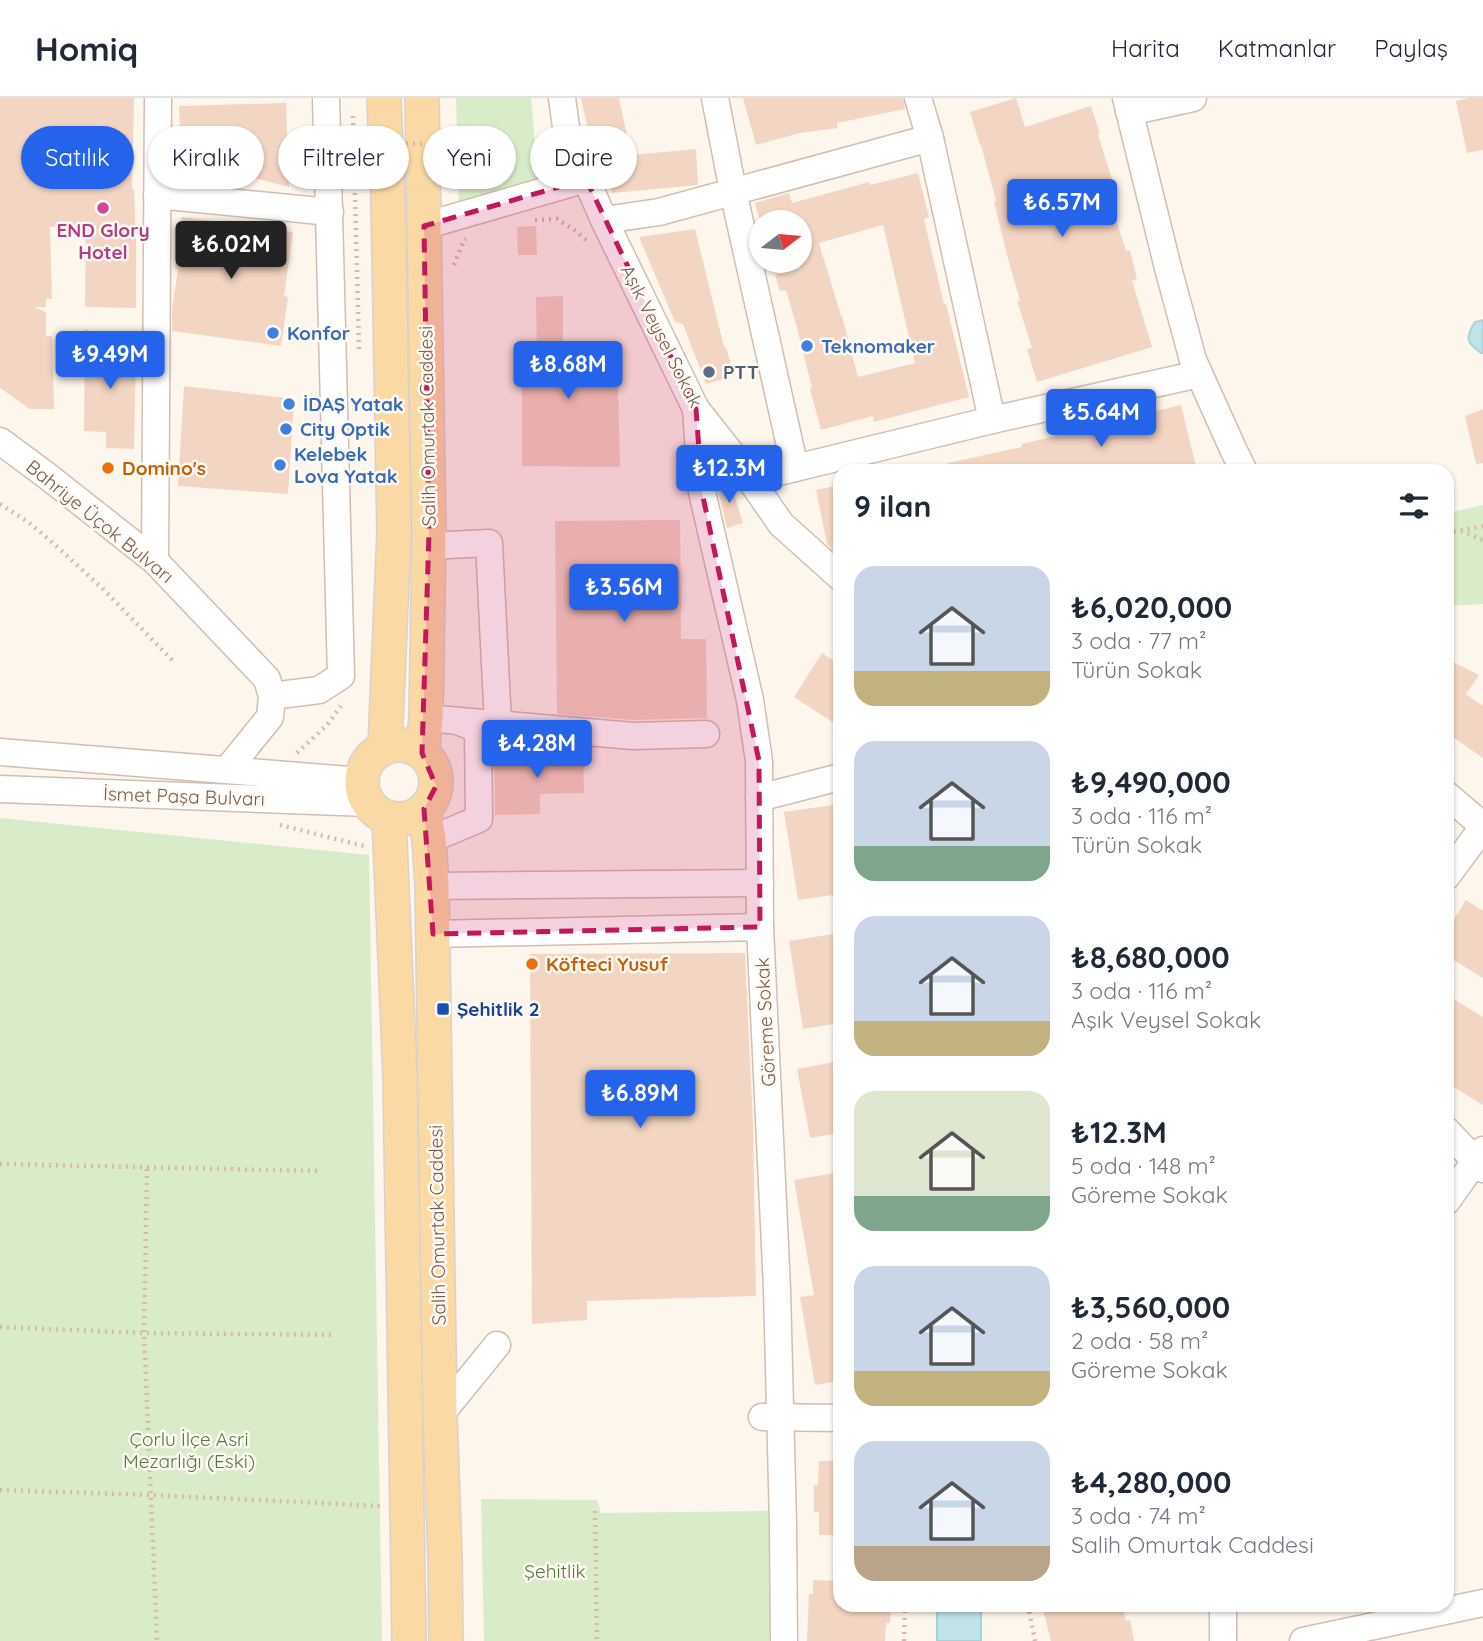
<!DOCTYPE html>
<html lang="tr">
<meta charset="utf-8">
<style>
body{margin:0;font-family:Quicksand,sans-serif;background:#f2f2f3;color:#1f2937;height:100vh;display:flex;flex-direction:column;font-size:26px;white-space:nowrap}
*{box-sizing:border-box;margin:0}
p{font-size:23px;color:#747a83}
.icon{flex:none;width:38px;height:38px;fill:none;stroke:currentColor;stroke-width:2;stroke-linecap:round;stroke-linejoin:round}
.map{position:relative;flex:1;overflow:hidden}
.sheet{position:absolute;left:833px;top:366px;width:621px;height:1148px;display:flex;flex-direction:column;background:#fff;border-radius:21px;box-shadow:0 2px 5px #0004}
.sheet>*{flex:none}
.top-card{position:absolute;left:21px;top:28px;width:665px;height:63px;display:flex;gap:14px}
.needle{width:46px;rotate:74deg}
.buttons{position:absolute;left:749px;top:112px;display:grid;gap:14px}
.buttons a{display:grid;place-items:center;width:63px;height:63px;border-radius:50%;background:#fff;box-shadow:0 2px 5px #0004;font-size:35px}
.price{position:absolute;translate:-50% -60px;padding:0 16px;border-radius:7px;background:#2563eb;color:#fff;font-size:23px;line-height:46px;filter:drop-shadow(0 2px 4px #0008)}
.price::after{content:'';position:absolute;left:50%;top:42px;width:21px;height:16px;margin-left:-10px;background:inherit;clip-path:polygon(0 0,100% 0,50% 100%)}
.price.on{background:#222;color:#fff}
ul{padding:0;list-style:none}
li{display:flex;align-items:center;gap:21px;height:175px;padding:0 21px}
li span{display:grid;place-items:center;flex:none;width:196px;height:140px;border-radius:21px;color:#555}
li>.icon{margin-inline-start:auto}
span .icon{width:84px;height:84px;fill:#fffc;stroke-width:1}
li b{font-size:30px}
h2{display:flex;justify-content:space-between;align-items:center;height:84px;padding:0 21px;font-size:30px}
.tag{padding:0 24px;border-radius:32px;background:#fff;box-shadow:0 2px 5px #0004;font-size:24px;line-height:63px}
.tag.on{background:#2563eb;color:#fff}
header{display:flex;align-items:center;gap:42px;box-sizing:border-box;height:98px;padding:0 35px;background:#fff;border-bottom:2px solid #e0e1e3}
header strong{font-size:33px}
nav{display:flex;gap:38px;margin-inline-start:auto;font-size:24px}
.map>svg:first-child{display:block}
</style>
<header>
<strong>Homiq</strong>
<nav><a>Harita</a><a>Katmanlar</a><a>Paylaş</a></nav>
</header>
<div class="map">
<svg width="1483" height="1543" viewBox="0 0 1483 1543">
<rect width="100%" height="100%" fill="#fdf6ec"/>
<g fill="#d8ecc9">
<polygon points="456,0 531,0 538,83 459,108"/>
<polygon points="1483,407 1483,506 1447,508 1447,415"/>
<polygon points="0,720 369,757 382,1543 0,1543"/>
<polygon points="481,1401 597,1402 601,1415 772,1413 769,1543 484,1543"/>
</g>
<g fill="#bfe3e8" stroke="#a5d3da" stroke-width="2">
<path d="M1483,222V255H1481C1466,244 1465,240 1475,224Z"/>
<rect x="937" y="1507" width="44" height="36"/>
</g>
<g fill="#f3d5c3" fill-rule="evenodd">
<polygon points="0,0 134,0 132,91 134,91 136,143 136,210 85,209 86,128 50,129 52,201 46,201 46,209 34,209 46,214 46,238 52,238 54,311 30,311 0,290"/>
<polygon points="581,0 619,0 631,57 696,51 698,87 612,95 606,38 590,41"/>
<polygon points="743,0 903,0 905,11 837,25 838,30 800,35 756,47"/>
<polygon points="1016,0 1025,29 1091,8 1100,36 1098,37 1112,81 1104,83 1126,153 1130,152 1137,181 1132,183 1152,249 1037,284 1027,251 1032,250 1017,203 1020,203 1007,157 994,104 996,103 981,47 980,47 970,14"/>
<polygon points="1469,0 1483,0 1483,52 1467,55 1456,3"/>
<polygon points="286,5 289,89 223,72 181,73 179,8"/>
<path d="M918,75L929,119L924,121L944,206H946L969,299L874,324L873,318L821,332L810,291L812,290L797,230L786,192L780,193L775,177L800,170V124H760L755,105L789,95L792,105L869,84L870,87ZM883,127L915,265L858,279L842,218H841L819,145Z"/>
<polygon points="182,119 293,134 284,198 288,199 281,248 172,233 172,211 178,171 175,171"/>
<polygon points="536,128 537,157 518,157 517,129"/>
<polygon points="695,131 724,249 726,249 734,278 706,286 683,226 675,224 639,139"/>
<polygon points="563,198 563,261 620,262 620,284 618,284 620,369 522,368 522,261 537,261 536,199"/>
<polygon points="85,231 136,254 134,351 106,350 106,334 84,333"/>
<polygon points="184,288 294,301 288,396 178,388"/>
<polygon points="1181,307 1197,373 948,373 948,365 1022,349 1022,346"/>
<polygon points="1483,311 1483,365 1476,366 1465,318"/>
<polygon points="730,383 743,425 727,430 717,388"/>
<polygon points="840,387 840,458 827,446 816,392"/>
<polygon points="680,422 681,541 706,541 707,620 633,622 557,616 555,423"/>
<polygon points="822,555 840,567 840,629 794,599"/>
<polygon points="1447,561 1479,577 1466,596 1483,608 1483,660 1447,635"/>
<polygon points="552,648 583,649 584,695 540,696 540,716 495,717 494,661 552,660"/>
<polygon points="840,706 840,796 798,802 784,714"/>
<polygon points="1466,802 1483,813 1483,880 1447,858 1447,833"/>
<polygon points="840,835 840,925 803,931 789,843"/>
<polygon points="745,855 753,1026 756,1198 587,1203 587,1222 532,1226 530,856"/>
<polygon points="1447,897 1483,919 1483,1007 1447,985"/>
<polygon points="840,963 840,1035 810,1040 797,971"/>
<polygon points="840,1074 840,1283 815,1287 800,1199 814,1197 794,1082"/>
<polygon points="819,1363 840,1363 840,1437 819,1437 819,1414 814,1414 814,1387 818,1387"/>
<polygon points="813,1482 840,1483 840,1507 891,1507 890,1525 886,1525 885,1543 807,1543 809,1496 813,1496"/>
<polygon points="1042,1507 1122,1507 1126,1523 1130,1522 1134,1543 1051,1543"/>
</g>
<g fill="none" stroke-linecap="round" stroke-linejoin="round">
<g stroke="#d1beb0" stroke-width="29">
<g id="minor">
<polyline points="562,0 567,36 579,71 586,81 604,122 696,311 738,364 781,426 840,479"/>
<polyline points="715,0 733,93 795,370"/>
<polyline points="918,0 930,40 992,322"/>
<polyline points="1126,0 1168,170 1193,262 1234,353 1244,373"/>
<polyline points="1129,14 1193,0"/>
<polyline points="157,97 330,114"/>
<polyline points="604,122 659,114 930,40"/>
<polyline points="424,128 586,81"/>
<polyline points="696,311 702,394 750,602 759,663 760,829 777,1191 783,1426 784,1543"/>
<polyline points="0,343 46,377 155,463 267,581 272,598 270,619 227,672"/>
<polyline points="750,381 992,322 1199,276"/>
<polyline points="429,448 489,445 498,626"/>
<polyline points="155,463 158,0"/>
<polyline points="272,598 319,592 341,578 326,0"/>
<polyline points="426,620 633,638 706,636"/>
<polyline points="0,654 361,683"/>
<polyline points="0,691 368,705"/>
<polyline points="1447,697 1483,728"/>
<polyline points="759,700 840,679"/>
<polyline points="429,742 479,721 478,631 457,623"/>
<polyline points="1447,778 1483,729"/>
<polyline points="432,788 760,785"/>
<polyline points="433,836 760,829"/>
<polyline points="1447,1033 1483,1071"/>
<polyline points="1447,1103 1483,1052"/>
<polyline points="440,1317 497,1247"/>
<polyline points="762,1319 840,1320"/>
<polyline points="1223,1543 1223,1507"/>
<polyline points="1303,1543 1483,1505"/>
</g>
</g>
<g stroke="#dad1cd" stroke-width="36">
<g id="major">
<polyline points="384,0 388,103 394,435 385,649"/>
<polyline points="422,0 429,435 426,620 422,655"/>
<circle cx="399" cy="684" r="37"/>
<polyline points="424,711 429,742 432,788 440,1317 445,1457 446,1543"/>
<polyline points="389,720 400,978 409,1543"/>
</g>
</g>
<g stroke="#d9b8a5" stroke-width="4.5" stroke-dasharray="2 5" stroke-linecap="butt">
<polyline points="353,18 359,251"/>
<polyline points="535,122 557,121 577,134 586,142"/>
<polyline points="454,167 464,142 466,141"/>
<polyline points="0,406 28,424 53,445 103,491 175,565"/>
<polyline points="1461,433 1483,442"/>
<polyline points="1447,435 1483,428"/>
<polyline points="297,655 327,627 341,608"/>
<polyline points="280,727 364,748"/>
<polyline points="0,1066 317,1073"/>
<polyline points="147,1071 144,1235 157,1543"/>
<polyline points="0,1229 144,1235 335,1237"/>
<polyline points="0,1392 151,1397 380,1408"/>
<polyline points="595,1413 597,1543"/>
<polyline points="1028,1507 1035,1543"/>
<polyline points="904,1543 905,1507"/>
</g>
<use href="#minor" stroke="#fff" stroke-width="26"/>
<use href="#major" stroke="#fbd9a5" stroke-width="33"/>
<polyline stroke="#d9b8a5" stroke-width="4.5" stroke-dasharray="2 5" stroke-linecap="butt" points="364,45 443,46"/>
</g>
<path fill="#c2185b" fill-opacity="0.2" stroke="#c2185b" stroke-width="5" stroke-dasharray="14 9" stroke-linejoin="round" d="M586,81L696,311L702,394L759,663L760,829L433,836L424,711L436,688L422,655L429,435L424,128Z"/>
<circle fill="#d1479c" stroke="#fffaf3" stroke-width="2.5" cx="103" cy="110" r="7"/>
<g fill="#3f7fe0" stroke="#fffaf3" stroke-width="2.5">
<circle cx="273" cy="235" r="7"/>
<circle cx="807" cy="248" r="7"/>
<circle cx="289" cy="306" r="7"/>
<circle cx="286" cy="331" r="7"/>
<circle cx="280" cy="367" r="7"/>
</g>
<circle fill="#5c6f8a" stroke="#fffaf3" stroke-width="2.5" cx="709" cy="274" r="7"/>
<g fill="#e8710a" stroke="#fffaf3" stroke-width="2.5">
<circle cx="108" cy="370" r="7"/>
<circle cx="532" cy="866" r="7"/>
</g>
<rect fill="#1a4fb4" stroke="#fffaf3" stroke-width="2.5" x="436" y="904" width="14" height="14" rx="3.5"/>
<g text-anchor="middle" stroke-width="5" stroke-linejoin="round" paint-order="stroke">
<g font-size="19" font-weight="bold" fill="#b23c85" stroke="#fffaf3">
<text x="103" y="139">END Glory<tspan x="103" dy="22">Hotel</tspan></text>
</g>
<g font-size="19" font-weight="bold" fill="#366cbe" stroke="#fffaf3" text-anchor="start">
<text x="287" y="242">Konfor</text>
<text x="821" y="255">Teknomaker</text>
<text x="303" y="313">İDAŞ Yatak</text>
<text x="300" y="338">City Optik</text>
<text x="294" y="363">Kelebek<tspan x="294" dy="22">Lova Yatak</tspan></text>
</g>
<g font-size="19" fill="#7a5c4d" stroke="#fffaf3">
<text transform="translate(662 238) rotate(63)" y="7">Aşık Veysel Sokak</text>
<text transform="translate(427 328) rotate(-91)" y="7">Salih Omurtak Caddesi</text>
<text transform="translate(100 423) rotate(39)" y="7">Bahriye Üçok Bulvarı</text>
<text transform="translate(184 698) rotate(2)" y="7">İsmet Paşa Bulvarı</text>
<text transform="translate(765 924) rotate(-93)" y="7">Göreme Sokak</text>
<text transform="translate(437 1127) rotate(-91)" y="7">Salih Omurtak Caddesi</text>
</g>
<g font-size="19" font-weight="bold" fill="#4e5e75" stroke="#fffaf3" text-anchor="start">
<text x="723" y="281">PTT</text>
</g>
<g font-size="19" font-weight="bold" fill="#c56008" stroke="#fffaf3" text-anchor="start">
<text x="122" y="377">Domino's</text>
<text x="546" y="873">Köfteci Yusuf</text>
</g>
<g font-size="19" font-weight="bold" fill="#164399" stroke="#fffaf3" text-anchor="start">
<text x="457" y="918">Şehitlik 2</text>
</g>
<g font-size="19" fill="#537a41" stroke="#fffaf3">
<text x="189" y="1348">Çorlu İlçe Asri<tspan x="189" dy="22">Mezarlığı (Eski)</tspan></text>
<text x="555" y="1480">Şehitlik</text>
</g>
</g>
</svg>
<div class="buttons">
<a><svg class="needle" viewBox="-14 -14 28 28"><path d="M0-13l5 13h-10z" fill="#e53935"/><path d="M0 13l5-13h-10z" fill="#747a83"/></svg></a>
</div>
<b class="price" style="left:1062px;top:141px">₺6.57M</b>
<b class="price on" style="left:231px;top:183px">₺6.02M</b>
<b class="price" style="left:110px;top:293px">₺9.49M</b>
<b class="price" style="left:568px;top:303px">₺8.68M</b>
<b class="price" style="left:1101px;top:351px">₺5.64M</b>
<b class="price" style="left:729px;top:407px">₺12.3M</b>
<b class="price" style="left:624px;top:526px">₺3.56M</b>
<b class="price" style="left:537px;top:682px">₺4.28M</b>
<b class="price" style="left:640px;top:1032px">₺6.89M</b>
<div class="top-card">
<a class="tag on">Satılık</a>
<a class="tag">Kiralık</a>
<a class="tag">Filtreler</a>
<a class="tag">Yeni</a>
<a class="tag">Daire</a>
</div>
<section class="sheet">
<h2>9 ilan<svg class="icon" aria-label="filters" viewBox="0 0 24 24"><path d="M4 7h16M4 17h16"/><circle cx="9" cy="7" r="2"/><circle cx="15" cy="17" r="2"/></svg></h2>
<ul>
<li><span style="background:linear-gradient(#c9d6e8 75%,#c2b280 0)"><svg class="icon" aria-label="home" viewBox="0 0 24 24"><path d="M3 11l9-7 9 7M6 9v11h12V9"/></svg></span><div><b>₺6,020,000</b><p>3 oda · 77 m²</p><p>Türün Sokak</p></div></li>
<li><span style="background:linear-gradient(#c9d6e8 75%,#7fa58c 0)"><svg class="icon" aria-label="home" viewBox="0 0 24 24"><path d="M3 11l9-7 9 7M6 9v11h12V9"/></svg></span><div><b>₺9,490,000</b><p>3 oda · 116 m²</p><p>Türün Sokak</p></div></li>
<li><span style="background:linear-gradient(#c9d6e8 75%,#c2b280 0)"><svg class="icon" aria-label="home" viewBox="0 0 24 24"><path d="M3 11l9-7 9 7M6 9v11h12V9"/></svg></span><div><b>₺8,680,000</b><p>3 oda · 116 m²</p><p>Aşık Veysel Sokak</p></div></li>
<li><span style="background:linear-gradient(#dfe7d0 75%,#7fa58c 0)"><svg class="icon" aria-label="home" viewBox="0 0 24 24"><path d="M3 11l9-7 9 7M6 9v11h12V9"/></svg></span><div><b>₺12.3M</b><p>5 oda · 148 m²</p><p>Göreme Sokak</p></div></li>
<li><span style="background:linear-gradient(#c9d6e8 75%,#c2b280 0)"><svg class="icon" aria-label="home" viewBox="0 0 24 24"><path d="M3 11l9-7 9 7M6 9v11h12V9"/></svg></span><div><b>₺3,560,000</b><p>2 oda · 58 m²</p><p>Göreme Sokak</p></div></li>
<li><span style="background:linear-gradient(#c9d6e8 75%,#b9a48a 0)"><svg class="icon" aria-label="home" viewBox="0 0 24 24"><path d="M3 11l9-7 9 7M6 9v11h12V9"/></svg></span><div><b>₺4,280,000</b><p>3 oda · 74 m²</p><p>Salih Omurtak Caddesi</p></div></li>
</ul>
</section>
</div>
